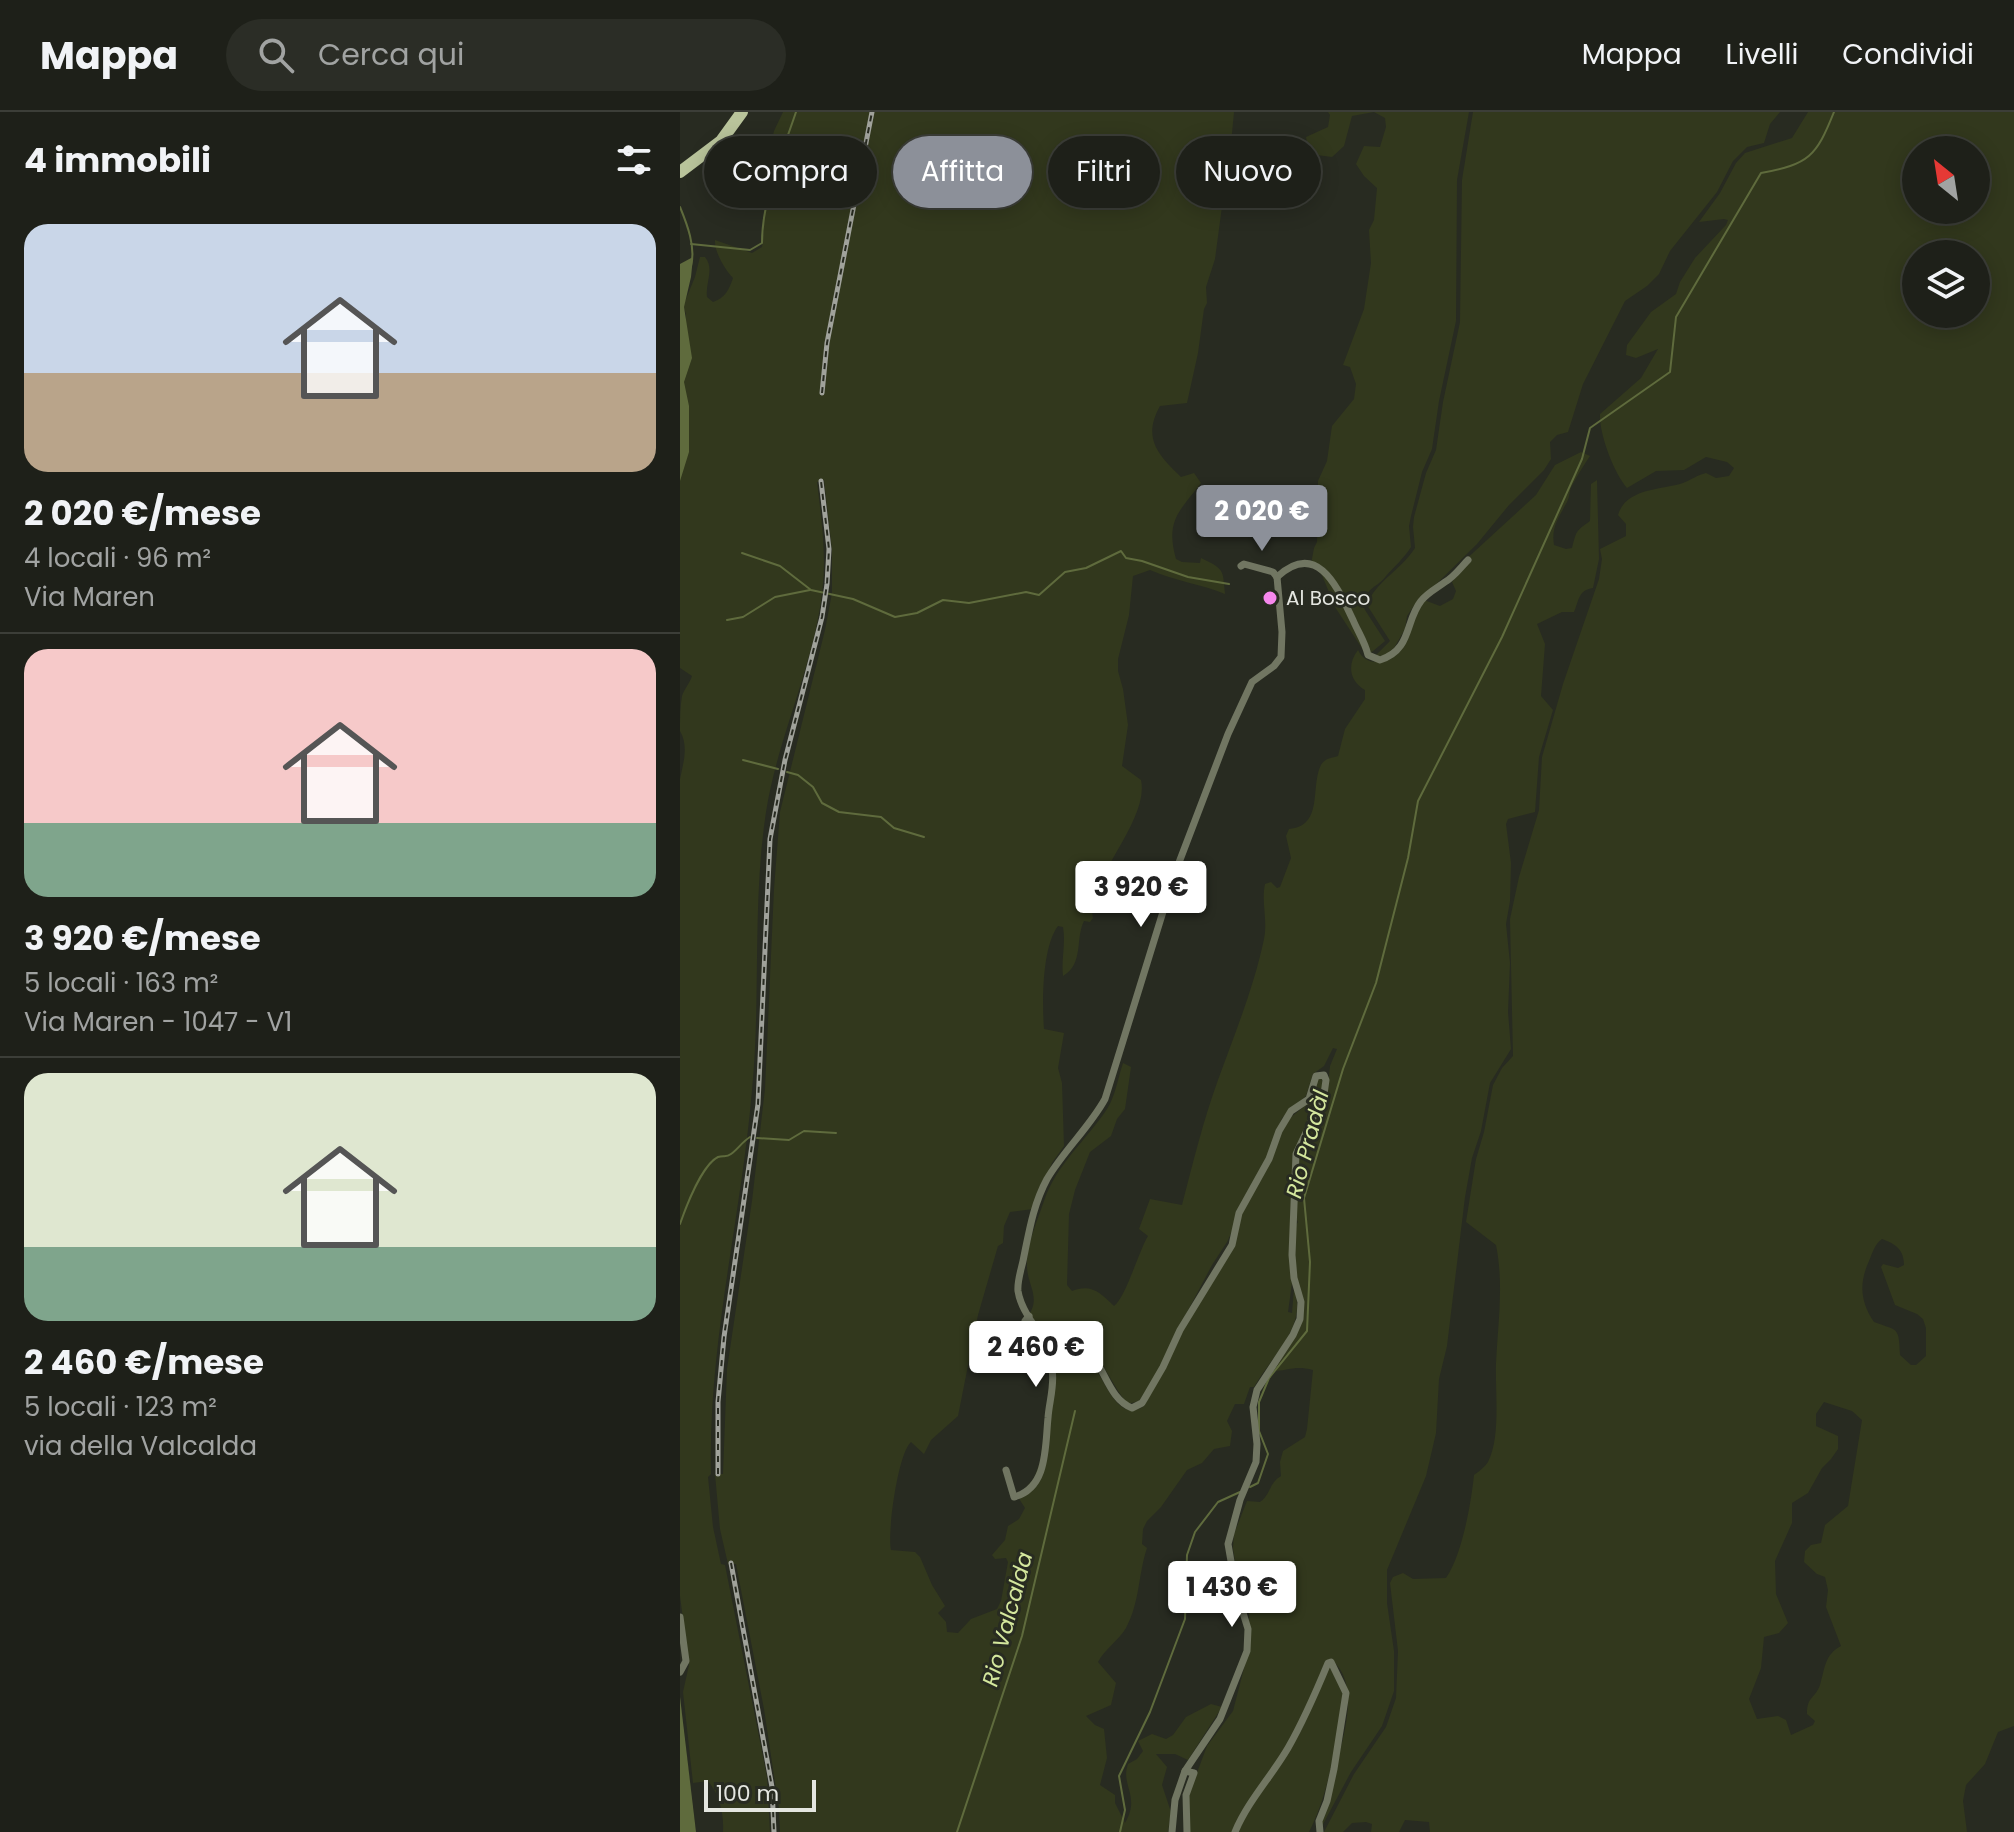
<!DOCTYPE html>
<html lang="it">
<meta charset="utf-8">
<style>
body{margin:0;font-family:Poppins,sans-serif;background:#2b2d26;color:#f1f3f6;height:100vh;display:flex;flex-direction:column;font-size:30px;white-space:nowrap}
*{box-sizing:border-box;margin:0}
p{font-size:26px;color:#a1a3a2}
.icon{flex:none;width:44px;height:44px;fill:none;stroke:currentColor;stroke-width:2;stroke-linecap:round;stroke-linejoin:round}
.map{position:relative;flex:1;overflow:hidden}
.panel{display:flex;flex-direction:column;background:#1e2019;width:680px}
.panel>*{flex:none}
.banner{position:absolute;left:24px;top:24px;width:760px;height:72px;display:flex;gap:16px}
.needle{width:52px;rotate:330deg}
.tools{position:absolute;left:1222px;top:24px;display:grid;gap:16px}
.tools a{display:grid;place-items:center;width:88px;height:88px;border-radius:50%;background:#1e2019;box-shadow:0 4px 20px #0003,0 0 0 2px #3c3e38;font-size:40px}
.scale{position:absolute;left:24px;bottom:20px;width:112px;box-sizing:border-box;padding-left:8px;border:4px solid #e4e6e0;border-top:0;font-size:22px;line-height:28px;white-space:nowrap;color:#e4e6e0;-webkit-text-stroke:6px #282b21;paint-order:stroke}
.price{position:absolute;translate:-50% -68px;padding:0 18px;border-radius:8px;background:#fff;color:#222;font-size:26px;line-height:52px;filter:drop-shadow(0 2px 4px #0008)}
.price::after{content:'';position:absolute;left:50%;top:48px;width:24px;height:18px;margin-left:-12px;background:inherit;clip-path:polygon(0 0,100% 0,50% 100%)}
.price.on{background:#8c9099;color:#fff}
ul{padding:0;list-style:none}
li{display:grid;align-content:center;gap:16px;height:424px;padding:0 24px}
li+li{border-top:2px solid #3c3e38}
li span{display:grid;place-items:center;height:248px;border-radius:24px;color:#555}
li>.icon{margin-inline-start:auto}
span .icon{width:144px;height:144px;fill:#fffc;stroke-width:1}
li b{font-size:34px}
h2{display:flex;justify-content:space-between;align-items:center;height:96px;padding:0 24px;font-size:34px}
.tag{padding:0 28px;border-radius:36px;background:#1e2019;box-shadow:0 4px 20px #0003,0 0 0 2px #3c3e38;font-size:28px;line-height:72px}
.tag.on{background:#8c9099;color:#fff}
header{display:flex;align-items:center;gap:48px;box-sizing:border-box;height:112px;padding:0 40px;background:#1e2019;border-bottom:2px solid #3c3e38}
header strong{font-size:38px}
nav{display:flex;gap:44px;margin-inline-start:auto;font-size:28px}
.search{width:560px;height:72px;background:#2b2d26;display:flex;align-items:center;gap:20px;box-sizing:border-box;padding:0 28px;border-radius:44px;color:#a1a3a2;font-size:30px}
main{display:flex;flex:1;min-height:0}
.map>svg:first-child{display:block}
</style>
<header>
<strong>Mappa</strong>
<div class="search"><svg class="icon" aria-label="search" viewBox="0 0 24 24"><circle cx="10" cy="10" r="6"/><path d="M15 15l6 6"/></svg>Cerca qui</div>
<nav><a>Mappa</a><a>Livelli</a><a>Condividi</a></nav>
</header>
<main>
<section class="panel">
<h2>4 immobili<svg class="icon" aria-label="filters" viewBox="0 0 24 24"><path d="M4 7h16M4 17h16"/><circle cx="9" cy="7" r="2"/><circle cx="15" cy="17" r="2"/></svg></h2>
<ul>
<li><span style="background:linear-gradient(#c9d6e8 60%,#b9a48a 0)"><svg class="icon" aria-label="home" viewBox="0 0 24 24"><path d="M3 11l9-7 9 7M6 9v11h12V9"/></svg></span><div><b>2 020 €/mese</b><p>4 locali · 96 m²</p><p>Via Maren</p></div></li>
<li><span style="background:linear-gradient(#f6c9c9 70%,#7fa58c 0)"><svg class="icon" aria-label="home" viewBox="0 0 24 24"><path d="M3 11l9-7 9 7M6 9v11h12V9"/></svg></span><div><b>3 920 €/mese</b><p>5 locali · 163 m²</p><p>Via Maren - 1047 - V1</p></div></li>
<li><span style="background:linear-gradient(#dfe7d0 70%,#7fa58c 0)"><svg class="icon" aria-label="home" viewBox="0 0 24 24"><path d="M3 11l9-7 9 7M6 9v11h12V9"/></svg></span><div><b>2 460 €/mese</b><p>5 locali · 123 m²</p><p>via della Valcalda</p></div></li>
</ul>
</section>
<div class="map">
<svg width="1334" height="1720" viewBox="0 0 1334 1720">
<rect width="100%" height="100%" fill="#282b21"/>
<g fill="#32381d" fill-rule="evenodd">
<path d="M103,0H554L551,32L552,60L543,87L535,147L526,175L527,191L524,197L518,241L507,291L480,294C462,326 478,343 501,365L514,361L521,371C500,399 485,408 496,447L502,450L520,451L521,446C544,457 543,457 545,482C521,472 495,469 470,458L453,464L449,503L438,547V559L443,577L448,613L442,654L461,668C470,709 405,769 413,806L410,810L404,809C395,827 404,852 383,864C381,847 386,832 383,815L378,814C362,835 362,890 364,917L384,921L378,956L382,971L384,1034L372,1051L353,1097L330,1100L324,1114L323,1131L318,1134L298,1203L278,1304L251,1328L244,1342L231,1330C218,1341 207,1421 211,1438L235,1440L240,1445L252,1473L265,1494L258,1501L266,1510L267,1520L278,1521L291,1507L317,1497L321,1489L328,1450L326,1446L315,1447L312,1443L325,1428L328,1414L339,1407L345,1396L338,1385L354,1366L360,1350L373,1262L350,1218C359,1224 367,1231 378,1234C385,1236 395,1234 402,1239C422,1254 434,1315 464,1294L502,1218L554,1134L562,1101L592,1047L602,1020L610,1006L632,988L638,966H642V981L613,1043L610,1116L612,1171L608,1200L612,1201L614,1177C628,1215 591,1244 574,1275H570L564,1292H555L547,1309L552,1319L550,1334L534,1337L522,1351L507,1358L481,1395L467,1409L463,1417L462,1432L467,1436C458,1463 460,1490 446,1516C438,1529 425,1537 418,1550L436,1571L431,1593L406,1604L415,1613L424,1617L427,1646L420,1673L435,1683V1691L445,1711C461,1684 440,1673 448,1652L457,1647L463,1639L458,1629L472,1622L486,1627L493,1623L506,1605L531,1592L542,1595L508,1648L495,1642H476L487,1655L482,1673L491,1700L488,1720H100L99,1697L84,1597L56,1452H48L40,1417L35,1362H43L47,1257L72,1089L85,977L94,777L100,700L145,518L152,481V438L144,368L137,370C141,403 146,438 143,472C136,550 98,623 86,700C72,792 81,886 72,978C61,1108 28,1230 31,1362L28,1365L33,1415L41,1452L45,1453L87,1665L90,1720H43C44,1702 40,1683 28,1669L13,1671L3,1580L9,1553L0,1484V667C3,652 9,634 0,619C0,607 0,595 2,584C4,577 10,571 12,564L0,556V300L6,202L3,194L15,165L20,145H25C35,157 25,171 27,185L33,190C45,186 49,178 53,166C45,158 34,139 35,128L72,141L82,135L91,32L94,19Z"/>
<path d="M648,0H789L777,68L776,209L759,289L752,337L742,360L731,404L729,414L731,435C724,446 715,454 706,464C695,478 689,472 683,493L685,498L705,529L687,544L655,495L642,463L631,452L634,436L637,430L638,369L647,349L652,314L674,287L676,272L670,255L663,253L684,197L691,151L689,118L694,108L697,76L684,64L676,52L684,34L700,35L706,15L705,6L694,0L672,4L664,34L652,45L629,42L626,25L648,15L650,3Z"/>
<path d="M793,0H1100L1090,12L1084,31L1067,35L1053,49L1037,80L990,139L979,162L967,174L945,189L903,272L888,320L877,323L870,330L871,347L864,358L829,393L797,432L733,495L727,504L725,517L714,536L705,544H695L710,529L687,493C695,470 721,458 735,436L733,415L734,405L746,361L756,338L763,290L780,210L782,68Z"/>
<path d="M1128,0H1334V1614L1318,1620L1305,1652L1286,1673L1283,1689L1287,1720H750L749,1710L725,1708L719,1720H691L692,1712L686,1710L672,1711L663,1720H644L674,1662L706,1615L716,1586L718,1539L710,1471L713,1465L723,1461L733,1467L766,1466C782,1443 791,1392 794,1363C798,1360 805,1355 808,1350C821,1324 815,1280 816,1251C818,1211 824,1173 816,1133L786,1110L796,1047L804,1020L813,973L822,956L833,944L830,807L839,765L859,698L862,645L883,572L919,467L922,447L920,437L946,424V412L938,403C946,376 981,378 1003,371C1011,368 1017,363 1026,361L1036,366L1049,364L1054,356L1047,350L1026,345L1004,358L976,359L947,376C934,361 919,322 920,302L961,266L978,237L956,246L946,243L947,233L971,200L996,182L1000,170L1015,146L1046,113L1048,108L1044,107L1019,110L1040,81L1056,51L1065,41L1112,26ZM1236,38H1296V98H1236ZM1236,142H1296V202H1236ZM1202,1127C1216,1132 1224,1138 1224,1153L1218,1156L1203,1152L1201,1155L1215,1193L1237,1202L1243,1207L1246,1216V1244L1236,1253H1231L1220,1243C1219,1214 1218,1219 1194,1210C1180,1189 1179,1171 1189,1149C1193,1140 1194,1133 1202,1127ZM1144,1290L1172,1299L1182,1308L1168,1394L1145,1413L1141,1431L1131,1433L1125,1439L1124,1450L1137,1462L1145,1465L1148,1478L1146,1495L1161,1534C1144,1543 1145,1557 1140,1573C1135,1587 1127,1584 1127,1602L1135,1609L1133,1613L1111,1623L1106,1608L1098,1604L1077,1607L1069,1587L1081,1556L1084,1525L1099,1521L1108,1511L1096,1482L1095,1449L1112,1411V1391L1128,1381L1142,1356L1151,1347L1158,1337V1324L1136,1314V1302Z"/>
<path d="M901,340L910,344C904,353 898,362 893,372C889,377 890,385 887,390C879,405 871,415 874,433L886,437L892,436C897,418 895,420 910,409L911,372L917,368L919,447L913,476C898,478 899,489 894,500H882L857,512L865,532L861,584L873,598L859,645L855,700L828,707L826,712L831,751L830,789L826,812L830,851L828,900L831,937L810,971L801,1019L792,1046L785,1085L767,1234L759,1267L756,1321L746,1364L707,1458V1491L714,1539V1579L702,1614L671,1660L642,1714C643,1672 692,1584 653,1549L614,1622L553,1720H509V1682L527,1634L553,1599L569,1537V1496L556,1456L553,1436L554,1422L567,1389L580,1390C591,1382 589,1371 601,1364L600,1350L603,1339L625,1325L627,1317L633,1258C612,1252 606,1261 591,1258L621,1212L615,1144L616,1113L618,1110L616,1106L619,1044L647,983L650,954L657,937L653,936L644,954L633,962L626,984L602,1006L592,1033L547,1130L532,1153L494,1225L481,1255L459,1289L448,1292C434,1277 423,1247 407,1236C403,1234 399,1234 395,1232C374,1226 360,1221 350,1201C360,1184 347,1172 347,1154C346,1134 358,1107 364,1089C377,1051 406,1029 427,997C435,985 438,966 443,951L451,955L445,997L437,1007L431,1024L410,1040L395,1078L389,1102L387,1173L392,1179C411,1171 421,1181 434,1194C446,1185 458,1141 468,1124L459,1117L470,1087L502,1093C513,1051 523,1009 538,968C555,921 574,875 584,827C588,807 581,791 585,772L591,770L597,776L600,775L611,746L606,724L609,717C644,714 630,675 641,653C645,646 652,646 658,644L665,617L685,587V578C669,569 667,552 678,538C684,551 700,554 710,544C720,535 736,501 744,488L760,494L773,487L776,479L772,470L779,461L782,451L856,383L875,353Z"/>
<path d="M649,1553L663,1582V1595C654,1638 649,1681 629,1720H558L564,1707L621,1619Z"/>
</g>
<g fill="#5f6b3d">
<polygon points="13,145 11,165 4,195 12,246 4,270 9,294 9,340 0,369 0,152"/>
<polygon points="0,1585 16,1720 0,1720"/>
</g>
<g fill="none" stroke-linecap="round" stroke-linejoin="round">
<g stroke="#5f6b3d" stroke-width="2">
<path d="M0,95C7,112 16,135 11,154"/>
<path d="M11,132L70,138L82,131C82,87 102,42 116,0"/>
<polyline points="62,441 100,454 131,478 173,487 215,505 237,501 263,488 289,491 346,480 359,483 385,460 406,456 441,439 446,446 462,449 508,465 549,472"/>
<polyline points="47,508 63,505 95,485 130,478"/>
<polyline points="63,648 98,657"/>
<polyline points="107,660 118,663 133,675 142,691 159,700 201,705 214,716 244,725"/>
<polyline points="77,1026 109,1028 124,1019 156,1021"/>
<path d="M0,1112C6,1095 22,1053 38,1045C44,1043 46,1046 51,1042C58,1037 62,1030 70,1025"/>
<path d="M570,1375L578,1371L588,1342L579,1319V1290L589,1266L627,1219L630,1150L624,1086L663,957L696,871L728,746L738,689L822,525L902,347L910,316L990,260L996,205L1081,61C1129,52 1136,45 1154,0"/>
<polyline points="277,1720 342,1524 395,1299"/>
<polyline points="440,1720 445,1698 439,1664 470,1600 505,1507 507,1443 515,1420 538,1390 560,1380"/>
</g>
<g stroke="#717662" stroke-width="7">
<polyline points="41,29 84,74"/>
<polyline points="561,454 564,452 593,460 597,465"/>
<path d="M597,465C638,427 658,477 673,508C678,520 685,530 688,543L700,548C732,538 725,509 741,489C747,481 757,476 765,470C774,465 781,455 788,448"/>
<path d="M326,1358L334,1385C368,1376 365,1335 368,1306C369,1290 375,1273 372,1257C368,1239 354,1224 345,1209L349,1204"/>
<polyline points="0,1505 6,1549 0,1560"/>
<polyline points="505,1659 514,1661 506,1683 507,1720"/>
<path d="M492,1720L495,1688L505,1659L540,1607L567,1539L568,1517L556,1478L548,1432L560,1388L576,1350L577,1332L573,1295L577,1278L613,1223L620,1207L621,1190L614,1166L612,1143L616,1042L644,982L646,968L644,963L636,964L629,987L611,999L599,1019L589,1047L559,1101L552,1133L500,1218L483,1255L465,1286L462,1291L452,1296C426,1286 425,1249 402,1235C390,1228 376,1234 362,1222C352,1213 340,1193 338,1179C337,1170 341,1158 343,1149C349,1120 353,1093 367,1067C384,1038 409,1016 425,987L495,761L548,622L572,570L594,554L601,545L602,520L597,465"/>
<path d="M555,1720C568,1689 591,1665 608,1636C624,1608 636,1580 648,1551L651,1550L666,1581L654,1657L647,1689L639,1709L640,1720"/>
</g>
<polyline stroke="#b9c49b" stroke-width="12" points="0,60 41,29 62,0"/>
<g stroke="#a0a29b" stroke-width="5">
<g id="rail">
<polyline points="142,281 147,231 192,0"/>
<polyline points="38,1362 38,1290 44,1225 78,992 90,727 105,648 142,505 147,472 149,437 141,369"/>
<polyline points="51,1451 92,1675 94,1720"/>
</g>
</g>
<use href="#rail" stroke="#282b21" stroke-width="2" stroke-dasharray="6" stroke-linecap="butt"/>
</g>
<circle fill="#f688ed" stroke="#282b21" stroke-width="3" cx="590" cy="486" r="8"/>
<g text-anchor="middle" stroke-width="6" stroke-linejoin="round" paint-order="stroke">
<g font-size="20" fill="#e4e6e0" stroke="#282b21" text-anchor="start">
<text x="606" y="493">Al Bosco</text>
</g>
<g font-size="22" font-style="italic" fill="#d4e79d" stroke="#282b21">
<text transform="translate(627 1032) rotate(-75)" y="8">Rio Pradàl</text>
<text transform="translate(327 1507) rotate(-75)" y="8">Rio Valcalda</text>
</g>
</g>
</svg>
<div class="tools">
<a><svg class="needle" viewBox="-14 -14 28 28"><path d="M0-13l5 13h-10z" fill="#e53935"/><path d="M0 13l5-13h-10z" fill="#a1a3a2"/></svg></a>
<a><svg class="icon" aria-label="layers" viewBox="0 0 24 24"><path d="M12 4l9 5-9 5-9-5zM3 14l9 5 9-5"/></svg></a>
</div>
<div class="scale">100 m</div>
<b class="price on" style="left:582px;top:441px">2 020 €</b>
<b class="price" style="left:461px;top:817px">3 920 €</b>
<b class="price" style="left:356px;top:1277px">2 460 €</b>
<b class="price" style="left:552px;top:1517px">1 430 €</b>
<div class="banner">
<a class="tag">Compra</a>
<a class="tag on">Affitta</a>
<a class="tag">Filtri</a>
<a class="tag">Nuovo</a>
</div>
</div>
</main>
